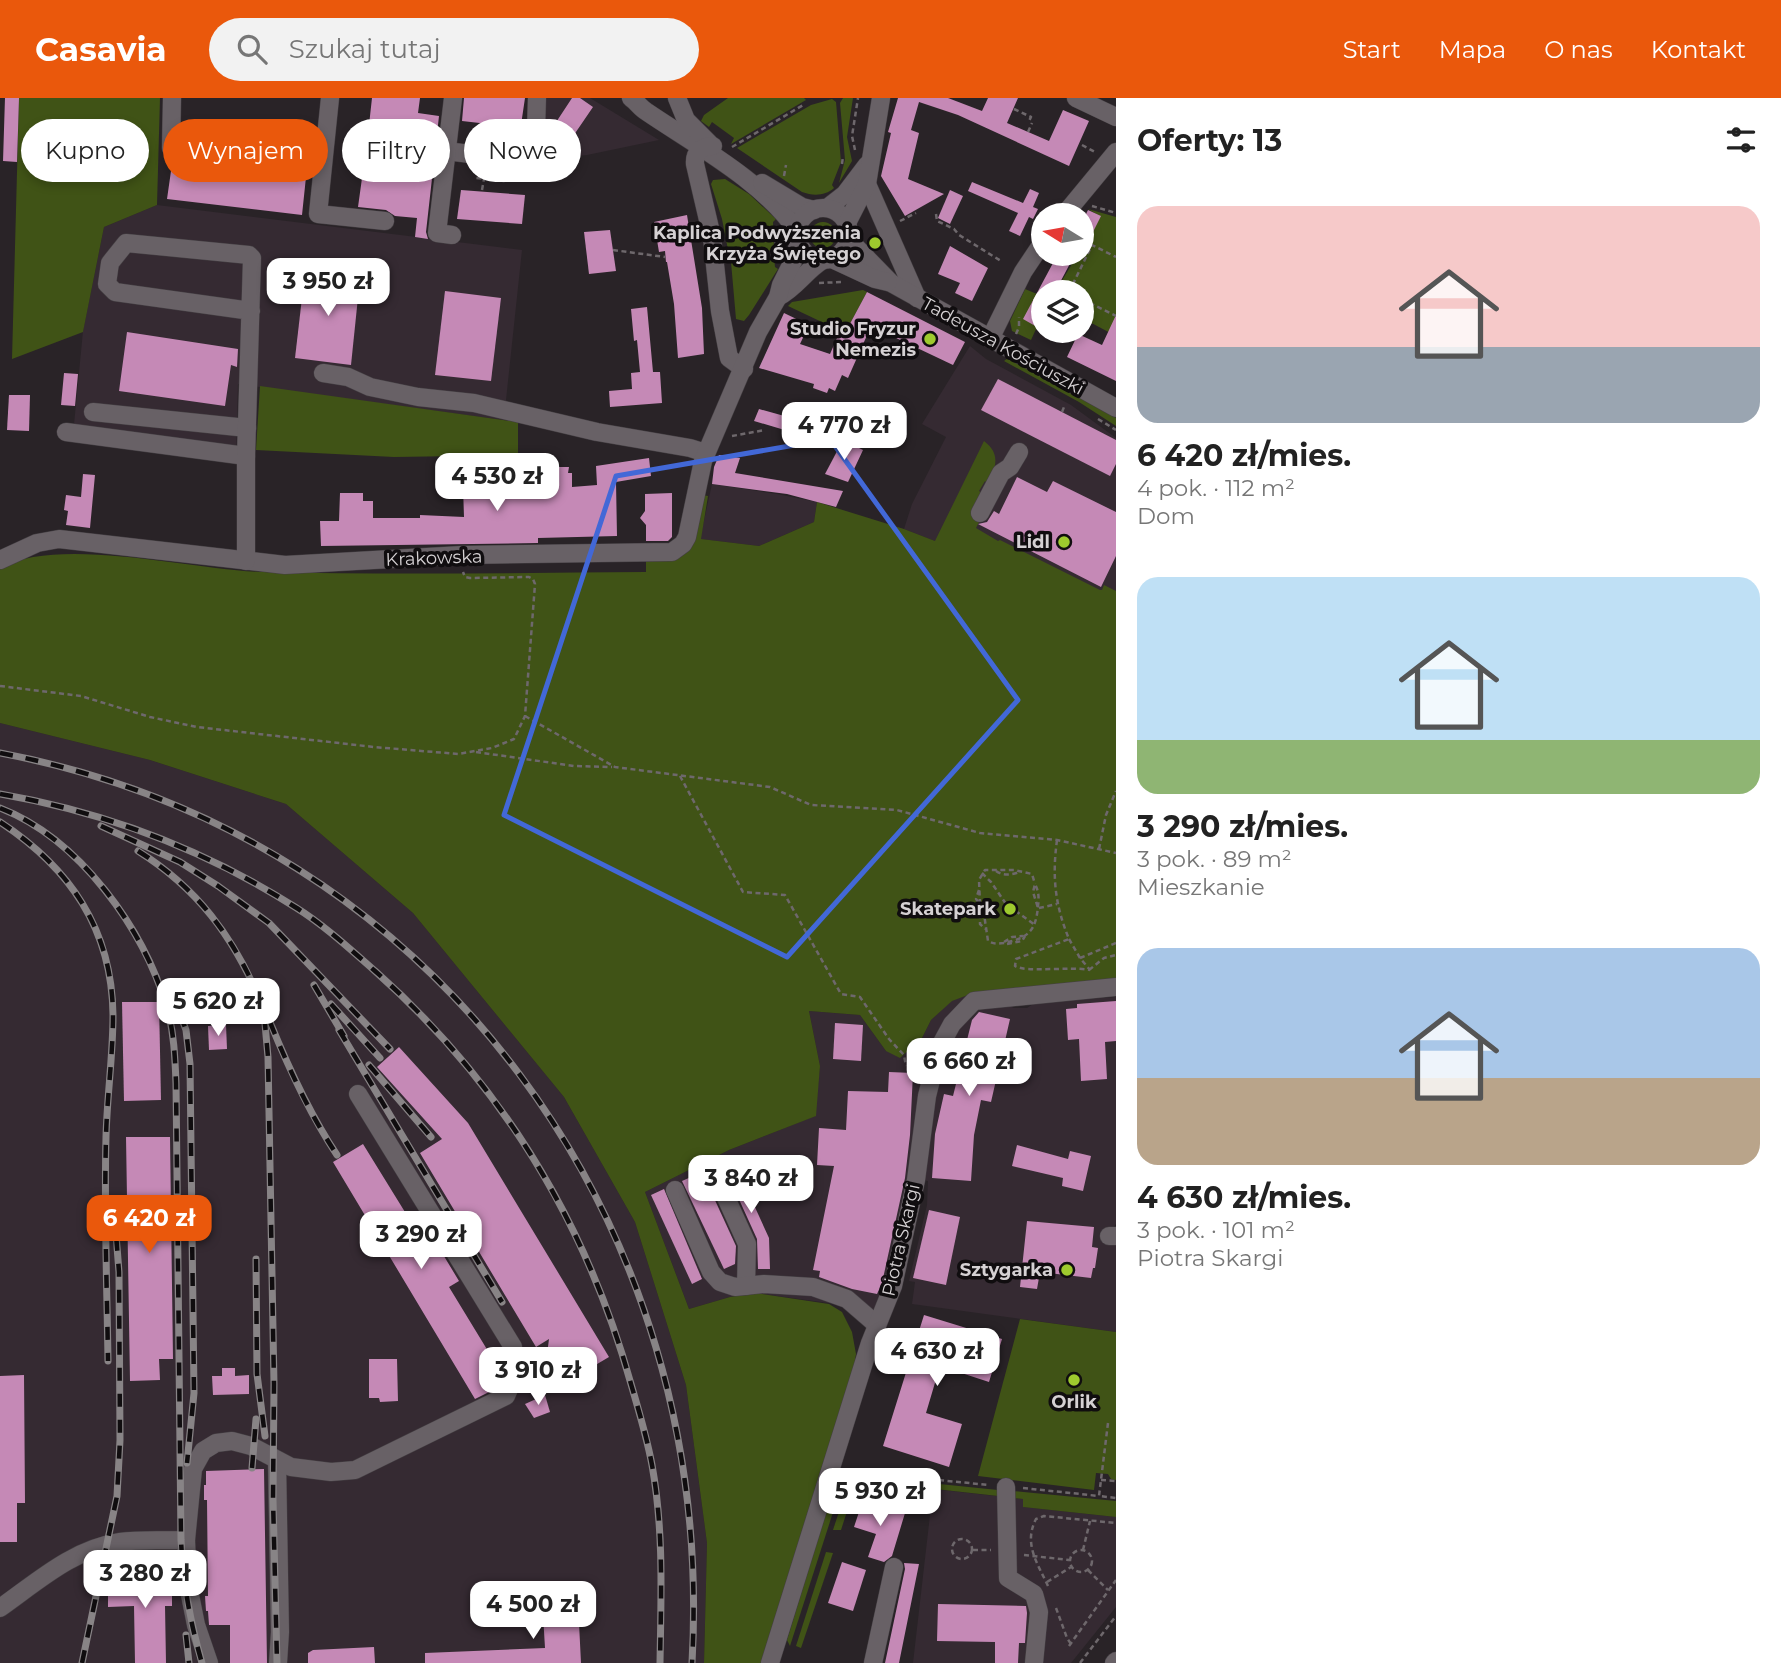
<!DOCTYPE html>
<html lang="pl">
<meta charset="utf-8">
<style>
body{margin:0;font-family:Montserrat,sans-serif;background:#f2f2f2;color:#222;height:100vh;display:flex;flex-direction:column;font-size:26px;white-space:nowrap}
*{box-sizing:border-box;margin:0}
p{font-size:23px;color:#767676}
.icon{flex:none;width:38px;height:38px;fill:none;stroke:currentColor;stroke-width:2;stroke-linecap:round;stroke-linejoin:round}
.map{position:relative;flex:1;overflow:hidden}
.side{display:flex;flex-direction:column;background:#fff;width:665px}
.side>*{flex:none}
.hud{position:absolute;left:21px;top:21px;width:665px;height:63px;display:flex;gap:14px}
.needle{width:46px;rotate:281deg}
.fabs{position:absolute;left:1031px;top:105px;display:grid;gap:14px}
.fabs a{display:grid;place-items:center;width:63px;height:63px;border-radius:50%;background:#fff;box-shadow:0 4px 10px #0003;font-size:35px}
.price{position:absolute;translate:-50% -60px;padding:0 16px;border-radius:14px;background:#fff;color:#222;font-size:23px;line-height:46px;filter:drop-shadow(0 2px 4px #0008)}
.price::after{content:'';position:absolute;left:50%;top:42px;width:21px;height:16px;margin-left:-10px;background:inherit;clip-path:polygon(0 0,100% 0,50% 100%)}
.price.current{background:#ea580c;color:#fff}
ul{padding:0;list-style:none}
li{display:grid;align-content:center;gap:14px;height:371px;padding:0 21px}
li span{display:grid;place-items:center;height:217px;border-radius:21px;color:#555}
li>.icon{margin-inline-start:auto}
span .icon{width:126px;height:126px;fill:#fffc;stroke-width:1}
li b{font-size:30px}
h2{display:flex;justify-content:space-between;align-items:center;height:84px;padding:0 21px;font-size:30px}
.chip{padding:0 24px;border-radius:32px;background:#fff;box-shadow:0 4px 10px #0003;font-size:24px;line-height:63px}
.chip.current{background:#ea580c;color:#fff}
header{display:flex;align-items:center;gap:42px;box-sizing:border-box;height:98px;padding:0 35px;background:#ea580c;color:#fff}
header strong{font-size:33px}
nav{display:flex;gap:38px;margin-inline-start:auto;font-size:24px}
.search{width:490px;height:63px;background:#f2f2f2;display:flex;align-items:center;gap:18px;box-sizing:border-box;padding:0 24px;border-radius:38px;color:#767676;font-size:26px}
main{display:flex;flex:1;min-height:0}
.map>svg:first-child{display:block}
</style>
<header>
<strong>Casavia</strong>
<div class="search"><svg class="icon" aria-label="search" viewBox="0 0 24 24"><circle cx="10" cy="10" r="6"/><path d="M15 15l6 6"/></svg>Szukaj tutaj</div>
<nav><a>Start</a><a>Mapa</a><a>O nas</a><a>Kontakt</a></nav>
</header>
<main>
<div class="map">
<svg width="1116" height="1565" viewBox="0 0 1116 1565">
<rect width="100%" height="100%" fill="#292327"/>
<g fill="#352a32">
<polygon points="545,0 590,0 659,42 587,57 542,62"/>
<polygon points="157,107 522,152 506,302 518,316 518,324 238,286 236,362 73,337 83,233 104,129"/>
<polygon points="970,248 986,261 1071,307 1116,340 1116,514 904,431 912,406 946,339 922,326"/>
<polygon points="712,386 777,396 817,404 814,424 759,448 700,441"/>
<polygon points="0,625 150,662 286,706 413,815 564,999 635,1124 686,1287 707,1445 704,1565 0,1565"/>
<polygon points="976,894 1014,910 1027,910 1033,906 1054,903 1116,899 1116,1126 1111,1132 1116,1133 1116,1234 912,1206 915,1184 909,1183 927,1107 928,1083 911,1080 880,1212 755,1195 730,1199 689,1211 645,1094 729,1052 815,1018 820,968 809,913 860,917 886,953 922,940 931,922 951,903"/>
<polygon points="933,1391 1023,1401 1024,1409 1116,1419 1116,1509 1071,1565 913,1565"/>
</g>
<g fill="#405316">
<polygon points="19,0 160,0 157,107 104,129 83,234 12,261"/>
<polygon points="728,0 804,0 806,2 731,46 734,40 712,24 709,29 701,23 704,17"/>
<polygon points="843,0 853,0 847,39 852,63 839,85 845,62 840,5"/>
<path d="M832,1L836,4L841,64L832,87L834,90C825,98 813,98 802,94L737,50L811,7Z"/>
<polygon points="725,81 749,96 776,121 773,124 774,152 729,157 722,121 711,86 713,82"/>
<polygon points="1088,111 1116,119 1116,238 1082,220 1082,194 1055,194 1078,156 1082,156 1082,148 1100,118"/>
<circle cx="823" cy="137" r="13"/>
<polygon points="774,159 775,169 778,171 749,217 744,223 736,221 731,164"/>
<polygon points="1025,191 1037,196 1037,229 1031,242 1012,233 1010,223"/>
<polygon points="863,192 867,194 845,235 788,208 792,204"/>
<polygon points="1008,260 1116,320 1116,328 1079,304 1004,263"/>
<polygon points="260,288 518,324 518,357 394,359 256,352"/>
<path d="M984,343C1001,356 996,369 988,386L985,383L979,393L982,395L981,420L976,430L998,443L1000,442L1100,492H1102L1104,487L1116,493V883L976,894L952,903L931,922L922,940L900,960L886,953L860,917L809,913L820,968L816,1018L729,1052L645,1094L689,1211L730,1199L755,1195L829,1206L842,1214L852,1234L856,1256L854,1270L761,1565H704L707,1445L686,1287L635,1124L564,999L413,815L286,706L150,662L0,625V470C59,437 193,472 263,474C390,477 518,475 646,474V462L674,460L702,397L708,398L701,441L759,448L814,424L817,404L904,431L935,443Z"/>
<polygon points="1020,1221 1116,1234 1116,1382 1111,1381 1108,1376 1096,1375 1094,1392 978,1378"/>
<polygon points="845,1377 790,1548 787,1542 837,1378"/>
<polygon points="851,1377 998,1392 998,1398 881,1385 860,1387 852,1398 841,1432 833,1432"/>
<polygon points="1013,1393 1116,1403 1116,1419 1023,1409 1023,1401 1012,1400"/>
<polygon points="826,1454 833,1455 801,1550 796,1548"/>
</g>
<g fill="#c589b6">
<polygon points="5,0 19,0 17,64 3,63"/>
<polygon points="372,0 420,0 418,15 439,18 426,134 428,141 415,139 417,120 395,118 386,112 358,109 363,73 374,74 380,28 369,27"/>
<polygon points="464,0 525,0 521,27 506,25 506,28 462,23"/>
<polygon points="572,0 580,0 593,9 565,50 559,46 552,57 547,53 547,38"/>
<polygon points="898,0 948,0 982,13 988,0 1018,0 1007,25 1049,43 1063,12 1089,23 1069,68 958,17 919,4 911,32 919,35 908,81 944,96 905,118 881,78 891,35 888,34"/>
<polygon points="189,65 306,79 302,117 167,101 172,66 183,68"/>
<polygon points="972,84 1023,105 1030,91 1039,95 1033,109 1038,111 1033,121 1029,119 1020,138 1009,133 1018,115 968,93"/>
<polygon points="461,92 525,97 522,126 457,121"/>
<polygon points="950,92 963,98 950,126 938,120"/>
<polygon points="1088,112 1101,118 1082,156 1082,124"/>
<polygon points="687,117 702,210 704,256 678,260 674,206 667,164 666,164 665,153 659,154 654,124"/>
<polygon points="610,132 616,173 589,176 584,134"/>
<polygon points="950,148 988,170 972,203 955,195 960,185 938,176"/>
<polygon points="1061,156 1075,156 1055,194 1043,194 1043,227 1039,224 1037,229 1023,221 1053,165 1056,167"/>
<polygon points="305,174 360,180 351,267 295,260"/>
<polygon points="445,193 501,200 491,283 435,277"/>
<polygon points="867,194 965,244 953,267 894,239 895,237 872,226 848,280 842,277 835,293 829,290 827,295 813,290 814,286 759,270 784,215 809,227 800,246 830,256 840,233 845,235"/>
<polygon points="647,209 653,274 660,274 662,305 610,309 609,293 632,291 631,275 640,274 637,242 634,243 631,211"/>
<polygon points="1116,217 1116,283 1067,259 1078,236 1102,247"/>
<polygon points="127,234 238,251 237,269 231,267 225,308 119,293"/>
<polygon points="64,275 78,276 75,308 61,307"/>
<polygon points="998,281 1116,342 1116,366 1110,378 981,312"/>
<polygon points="9,297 30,297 29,333 7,332"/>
<polygon points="759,311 838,333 832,348 809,336 808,339 754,323"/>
<polygon points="843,342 863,352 848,384 825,376"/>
<polygon points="719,357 740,360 735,375 843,393 836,409 787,396 712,386 714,369"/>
<polygon points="649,360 651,378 616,384 617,438 538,440 538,445 321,448 320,423 339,423 340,395 363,395 363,403 373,403 373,420 420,420 420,417 464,419 463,389 537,385 537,369 569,369 568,375 572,375 572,389 597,387 596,368"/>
<polygon points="83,376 95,377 90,430 66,427 68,413 64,412 66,397 81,399"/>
<polygon points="1017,379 1047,394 1053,383 1116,414 1116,458 1101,489 978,426 987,424 994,413 999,416"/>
<polygon points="672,395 672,439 668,443 646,443 646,427 640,420 645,413 645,396"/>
<polygon points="1116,903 1116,943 1105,944 1107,981 1081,983 1079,941 1068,942 1066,911 1077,910 1077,906"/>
<polygon points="122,904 159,904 161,1002 124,1003"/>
<polygon points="979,914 1010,921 991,1004 981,1002 974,1037 971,1083 932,1080 935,1036 944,996 953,998 972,922"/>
<polygon points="835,925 863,927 861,963 833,961"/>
<polygon points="226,927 227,951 209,952 208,928"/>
<polygon points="399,949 468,1025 609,1259 560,1288 546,1264 549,1241 536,1249 420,1055 442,1041 377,969"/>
<polygon points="889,974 913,975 910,1037 905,1080 882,1185 877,1196 852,1191 819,1179 820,1173 813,1172 834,1068 817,1067 819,1030 846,1032 848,993 888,994"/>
<polygon points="126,1039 170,1039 173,1261 159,1261 160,1282 130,1283"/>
<polygon points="363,1046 421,1140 430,1135 459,1183 449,1189 502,1276 497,1290 475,1301 333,1064"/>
<polygon points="1017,1047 1068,1061 1070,1053 1091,1058 1083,1093 1062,1088 1063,1080 1012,1068"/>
<polygon points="733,1061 769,1140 770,1171 758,1171 757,1141 723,1066"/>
<polygon points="702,1074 736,1148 735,1166 724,1171 682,1083"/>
<polygon points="664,1091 702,1181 692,1186 651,1097"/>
<polygon points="929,1112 960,1119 946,1187 913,1180"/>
<polygon points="1027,1123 1094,1129 1092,1149 1098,1150 1095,1170 1093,1170 1091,1180 1040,1174 1037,1191 1020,1189"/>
<polygon points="924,1217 1002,1241 989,1284 940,1268 926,1315 962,1326 949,1369 883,1348"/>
<polygon points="369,1261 397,1261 398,1303 380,1304 379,1300 369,1300"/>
<polygon points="222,1270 235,1270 235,1278 249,1277 249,1296 213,1297 212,1278 222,1278"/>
<polygon points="24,1277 25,1405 17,1405 17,1444 0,1444 0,1278"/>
<polygon points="545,1297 550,1314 534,1320 525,1306"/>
<polygon points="264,1371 267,1565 230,1565 230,1527 209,1527 208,1513 206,1513 205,1498 208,1498 207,1402 204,1402 204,1387 206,1387 206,1373"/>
<polygon points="863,1402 905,1415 892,1458 884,1464 868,1459 876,1436 854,1429"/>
<polygon points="842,1464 866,1472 853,1513 828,1505"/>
<polygon points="904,1465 919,1466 899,1565 885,1565 905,1471"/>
<polygon points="172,1474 172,1508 165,1508 166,1565 135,1565 134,1508 108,1509 108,1475"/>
<polygon points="571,1499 571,1506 578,1505 581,1565 425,1565 425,1555 545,1550 542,1500"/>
<polygon points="938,1506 1026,1508 1027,1515 1025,1545 1019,1545 1018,1565 995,1565 995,1544 937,1543"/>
<polygon points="374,1549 375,1565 308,1565 308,1555 313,1552"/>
</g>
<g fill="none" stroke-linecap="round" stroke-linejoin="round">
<g stroke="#443f43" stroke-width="19">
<g id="minor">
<polyline points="172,0 171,50 175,55 181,57"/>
<polyline points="330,0 318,116 385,123"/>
<path d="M631,0C637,4 640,10 647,14C697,48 763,83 798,134"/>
<polyline points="677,0 686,22 709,45"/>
<polyline points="1076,0 1116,19"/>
<path d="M713,48C702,48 694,54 695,66L712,139L720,213L729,260L744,271"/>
<polyline points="446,53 535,64 537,0"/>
<polyline points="762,85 802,109 814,112"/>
<polyline points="867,86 917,200"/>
<polyline points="827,110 845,96 867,67"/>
<circle cx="823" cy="136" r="26"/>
<polyline points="1064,117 1116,54"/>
<polyline points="847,125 867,86 881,0"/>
<polyline points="452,137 437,135 453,0"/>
<polyline points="849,142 891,185 1116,310"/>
<polyline points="832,161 875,181 888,184"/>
<path d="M778,199C796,190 806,172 823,162"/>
<polyline points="990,241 1023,174 1043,144"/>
<polyline points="323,275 348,279 370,289 418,299 474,305 597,334 690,350 706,355"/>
<polyline points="93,314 247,330"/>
<polyline points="66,334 246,358"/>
<polyline points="980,415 1001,375 1010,369 1019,354"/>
<polyline points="0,462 37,445 59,441 285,467 462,457 672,454 683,446 687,439 703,363 758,234 778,199 781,187 795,159 799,143"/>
<polyline points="246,463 246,358 252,160 249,157 126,145 110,165 107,186 115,194 251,213"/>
<polyline points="713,1071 747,1146 746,1188"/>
<polyline points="675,1092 711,1174 720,1184 735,1189 764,1186 813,1189 847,1201 877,1227"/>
<polyline points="1109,1138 1116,1138"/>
<polyline points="277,1362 280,1534 278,1565"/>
<polyline points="1006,1389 1008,1480 1034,1496 1039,1514 1034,1565"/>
<path d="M0,1510C37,1484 73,1451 120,1444C141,1441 164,1443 186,1442"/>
<path d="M209,1565L196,1527L188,1487L186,1442L193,1371L203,1353L216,1345L232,1343L251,1348L291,1369L331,1374L355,1372L506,1298C514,1281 516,1268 513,1249L358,996"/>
<polyline points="770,1565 870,1245 893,1188 916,1082 927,998 939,950 952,926 974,903 1116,889"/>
<polyline points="873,1565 894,1469"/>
<polyline points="1114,1565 1116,1563"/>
</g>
</g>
<g stroke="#6e686c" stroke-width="2.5" stroke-dasharray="5 3.5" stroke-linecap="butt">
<polyline points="1014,11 1031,19 1029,23"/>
<polyline points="1028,34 1032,25"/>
<polyline points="1082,47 1095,54"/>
<polyline points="732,49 805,6"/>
<polyline points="855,52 852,38 858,0"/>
<polyline points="842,66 843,58"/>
<polyline points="477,72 476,80 504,83 504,76"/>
<polyline points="784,78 786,67"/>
<polyline points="482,92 484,81"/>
<polyline points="1092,108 1116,115"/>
<polyline points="936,116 937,123 954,131 959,137 1001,163"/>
<polyline points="900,123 916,115"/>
<polyline points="775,132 776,157"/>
<polyline points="613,152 665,159"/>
<polyline points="730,160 774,155"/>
<polyline points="819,185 841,184"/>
<polyline points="1069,194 1092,147 1116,159"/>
<polyline points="1082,201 1116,218"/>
<polyline points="1016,236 1019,229 1019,219"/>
<polyline points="1062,314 1064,309"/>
<polyline points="1098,321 1116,332"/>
<polyline points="732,338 765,332"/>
<polyline points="0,588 81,598 150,619 197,629 374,649 458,656 492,650 514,641 525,618 535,486 533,481 529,479 470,480 465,479 463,474"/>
<polyline points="525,618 615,669 770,689 811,707 897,712 980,735 1057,742 1116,755"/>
<polyline points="476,654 574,668 612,669"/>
<polyline points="680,678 743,794 785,797 841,896 860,899 889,941 904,957 906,968"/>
<path d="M1057,742C1052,779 1055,807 1069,841L1016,861L1015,868C1026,875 1072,868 1090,872"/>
<polyline points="1099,751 1106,717 1116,693"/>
<path d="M996,773C1003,778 1012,777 1019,774"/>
<polyline points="982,775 991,784 1006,806 1035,827"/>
<polyline points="979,792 976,801 980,806 980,826 985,831"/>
<polyline points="980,806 979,782 985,772 1014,772 1032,776 1035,786"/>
<polyline points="1039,810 1057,806"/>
<path d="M981,814L984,816L988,843C994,846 996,846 1004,845C1028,840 1036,833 1038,808C1039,800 1039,794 1035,786L1033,794L1038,810"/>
<polyline points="1069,841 1080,860 1090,872"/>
<polyline points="1004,844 1012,839 1023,838"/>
<polyline points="1007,846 1022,843 1025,838"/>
<polyline points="1080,860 1116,845"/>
<polyline points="1089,872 1104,860 1116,857"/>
<polyline points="1108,1325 1099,1398 1116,1400"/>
<polyline points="846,1373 989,1387"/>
<polyline points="1101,1382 1116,1383"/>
<polyline points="1023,1390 1099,1398"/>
<circle cx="962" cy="1451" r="10"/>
<circle cx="1081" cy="1463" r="11"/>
<polyline points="973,1452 991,1452"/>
<polyline points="1083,1452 1090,1423"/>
<polyline points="1024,1457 1069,1462"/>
<polyline points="1088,1472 1108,1492"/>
<polyline points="1047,1484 1071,1469"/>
<path d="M1048,1488C1038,1466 1023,1446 1036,1421L1044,1418L1116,1425"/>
<polyline points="1056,1510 1067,1540 1071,1546"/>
<polyline points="1069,1548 1116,1482"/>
<polyline points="1080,1565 1116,1518"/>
</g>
<use href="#minor" stroke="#686166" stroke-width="18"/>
<g stroke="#888486" stroke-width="7">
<g id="rail">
<path d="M0,655C438,737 717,1127 692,1565"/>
<path d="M0,696C105,714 205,752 295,809C324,827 350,851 375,873C501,985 586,1124 631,1286C639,1313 647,1340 652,1367C664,1433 661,1499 660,1565"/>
<path d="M0,710C80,741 144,831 167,910C174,934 175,959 176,985L181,1442C183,1485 190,1524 202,1565"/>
<path d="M0,724C70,770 112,831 113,917C113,958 107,998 106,1039C104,1113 107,1188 108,1263"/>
<polyline points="101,728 180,764 218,788 269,825 390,951"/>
<path d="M138,753C197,790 233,838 260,902"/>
<polyline points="314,887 344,938"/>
<polyline points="171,892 186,932 190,966 194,1295 187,1365"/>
<polyline points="257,894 265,926 268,959 274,1286 273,1401 277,1565"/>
<polyline points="331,906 380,960"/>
<path d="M270,924C289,971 309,1015 337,1057"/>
<polyline points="339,932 502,1204"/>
<polyline points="369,967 431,1039"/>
<polyline points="256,1161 257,1276 265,1338"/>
<polyline points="252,1370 256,1321"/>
<polyline points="186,1537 189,1565"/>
<polyline points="82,1565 117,1398 120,1342 119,1174 116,1136"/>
</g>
</g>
<use href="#rail" stroke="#100d0f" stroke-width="4.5" stroke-dasharray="13" stroke-linecap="butt"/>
</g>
<path fill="none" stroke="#4268d7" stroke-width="5" stroke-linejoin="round" d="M830,341L1018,602L787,859L504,717L616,378Z"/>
<g fill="#9eca2e" stroke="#100d0f" stroke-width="2.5">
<circle cx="875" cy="145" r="7"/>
<circle cx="930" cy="241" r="7"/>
<circle cx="1064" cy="444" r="7"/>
<circle cx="1010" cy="811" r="7"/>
<circle cx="1067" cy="1172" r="7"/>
<circle cx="1074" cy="1282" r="7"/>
</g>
<g text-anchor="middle" stroke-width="7" stroke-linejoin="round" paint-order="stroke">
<g font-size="18" font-weight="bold" fill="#d5d1d3" stroke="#100d0f" text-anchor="end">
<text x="861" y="141">Kaplica Podwyższenia<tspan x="861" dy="21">Krzyża Świętego</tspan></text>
<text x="916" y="237">Studio Fryzur<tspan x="916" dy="21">Nemezis</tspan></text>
<text x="1050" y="450">Lidl</text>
<text x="996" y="817">Skatepark</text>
<text x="1053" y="1178">Sztygarka</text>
<text x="1074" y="1310" text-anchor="middle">Orlik</text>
</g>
<g font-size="18" fill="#d5d1d3" stroke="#100d0f">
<text transform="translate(1003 248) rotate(29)" y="6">Tadeusza Kościuszki</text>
<text transform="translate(434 460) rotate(-2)" y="6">Krakowska</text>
<text transform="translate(901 1142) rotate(-77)" y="6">Piotra Skargi</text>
</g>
</g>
</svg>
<div class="fabs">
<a><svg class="needle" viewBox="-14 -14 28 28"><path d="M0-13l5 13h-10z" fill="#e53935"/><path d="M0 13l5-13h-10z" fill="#767676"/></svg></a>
<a><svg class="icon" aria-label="layers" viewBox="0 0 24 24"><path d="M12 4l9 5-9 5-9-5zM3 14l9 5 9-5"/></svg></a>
</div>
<b class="price" style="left:328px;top:220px">3 950 zł</b>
<b class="price" style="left:844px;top:364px">4 770 zł</b>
<b class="price" style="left:497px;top:415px">4 530 zł</b>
<b class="price" style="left:218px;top:940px">5 620 zł</b>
<b class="price" style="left:969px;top:1000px">6 660 zł</b>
<b class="price" style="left:751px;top:1117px">3 840 zł</b>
<b class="price current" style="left:149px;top:1157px">6 420 zł</b>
<b class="price" style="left:421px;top:1173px">3 290 zł</b>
<b class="price" style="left:937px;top:1290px">4 630 zł</b>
<b class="price" style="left:538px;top:1309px">3 910 zł</b>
<b class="price" style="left:880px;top:1430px">5 930 zł</b>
<b class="price" style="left:145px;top:1512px">3 280 zł</b>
<b class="price" style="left:533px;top:1543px">4 500 zł</b>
<div class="hud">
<a class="chip">Kupno</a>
<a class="chip current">Wynajem</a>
<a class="chip">Filtry</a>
<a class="chip">Nowe</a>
</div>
</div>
<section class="side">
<h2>Oferty: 13<svg class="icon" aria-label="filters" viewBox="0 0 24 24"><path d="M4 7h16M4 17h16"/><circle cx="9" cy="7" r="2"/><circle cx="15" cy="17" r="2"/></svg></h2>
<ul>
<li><span style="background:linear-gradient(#f6c9c9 65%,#9aa5b1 0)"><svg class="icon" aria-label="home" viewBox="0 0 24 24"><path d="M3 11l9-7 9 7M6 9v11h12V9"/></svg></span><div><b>6 420 zł/mies.</b><p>4 pok. · 112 m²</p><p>Dom</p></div></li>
<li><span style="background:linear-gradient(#bfe0f5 75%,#8fb573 0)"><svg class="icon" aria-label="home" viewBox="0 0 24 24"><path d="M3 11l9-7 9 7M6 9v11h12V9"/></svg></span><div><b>3 290 zł/mies.</b><p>3 pok. · 89 m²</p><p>Mieszkanie</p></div></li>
<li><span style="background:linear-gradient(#a9c7e8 60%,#b9a48a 0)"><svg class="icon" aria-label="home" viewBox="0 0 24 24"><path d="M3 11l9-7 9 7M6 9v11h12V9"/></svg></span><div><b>4 630 zł/mies.</b><p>3 pok. · 101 m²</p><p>Piotra Skargi</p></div></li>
</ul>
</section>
</main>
